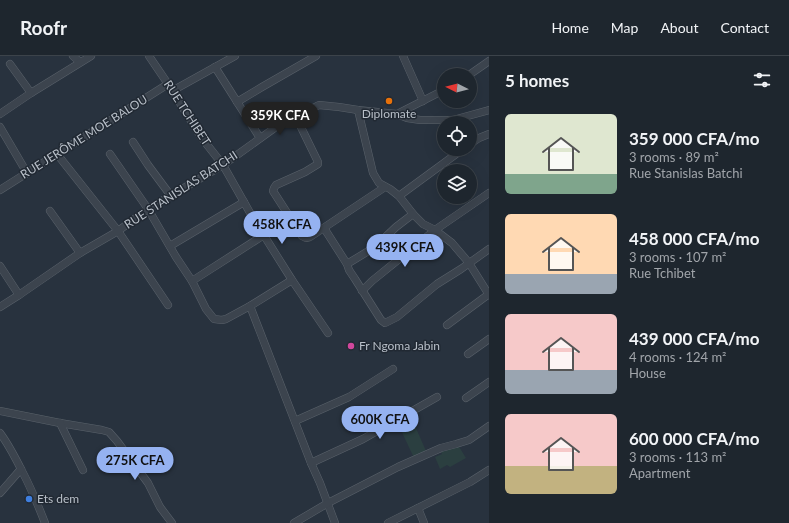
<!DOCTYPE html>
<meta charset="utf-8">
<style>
body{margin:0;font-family:Lato,sans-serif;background:#262e36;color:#f1f3f6;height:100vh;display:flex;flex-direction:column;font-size:15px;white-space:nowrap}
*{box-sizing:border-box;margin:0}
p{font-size:13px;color:#a1a5aa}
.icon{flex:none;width:22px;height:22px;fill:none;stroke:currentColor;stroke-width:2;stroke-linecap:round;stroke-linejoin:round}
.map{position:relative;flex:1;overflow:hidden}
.side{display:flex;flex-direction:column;background:#1e262e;width:300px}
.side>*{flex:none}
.needle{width:26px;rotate:276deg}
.buttons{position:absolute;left:437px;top:12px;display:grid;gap:8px}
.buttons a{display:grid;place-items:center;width:40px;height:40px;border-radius:50%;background:#1e262e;box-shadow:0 4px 16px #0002,0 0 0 1px #3c434a;font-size:20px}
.price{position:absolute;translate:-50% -34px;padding:0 9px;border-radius:14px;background:#95b2f1;color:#111;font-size:13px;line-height:26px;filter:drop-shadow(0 1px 2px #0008)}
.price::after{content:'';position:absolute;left:50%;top:24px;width:12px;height:9px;margin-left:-6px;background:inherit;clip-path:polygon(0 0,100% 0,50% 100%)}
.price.selected{background:#222;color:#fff}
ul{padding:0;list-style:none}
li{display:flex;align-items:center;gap:12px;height:100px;padding:0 16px}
li span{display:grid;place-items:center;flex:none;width:112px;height:80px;border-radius:6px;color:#555}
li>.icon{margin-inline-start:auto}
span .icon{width:48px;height:48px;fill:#fffc;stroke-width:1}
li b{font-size:17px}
h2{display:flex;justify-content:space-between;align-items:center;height:48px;padding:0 16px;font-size:17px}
header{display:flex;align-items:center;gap:24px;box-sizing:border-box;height:56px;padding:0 20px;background:#1e262e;border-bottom:1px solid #3c434a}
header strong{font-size:19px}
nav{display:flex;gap:22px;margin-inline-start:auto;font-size:14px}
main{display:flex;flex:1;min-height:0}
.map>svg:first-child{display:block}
</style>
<header>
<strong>Roofr</strong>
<nav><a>Home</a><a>Map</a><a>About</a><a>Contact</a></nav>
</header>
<main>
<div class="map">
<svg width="489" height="467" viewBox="0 0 489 467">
<rect width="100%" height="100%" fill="#28323e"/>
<g fill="#2b3f40">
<polygon points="412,363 426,395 414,402 399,370"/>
<polygon points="458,389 466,402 450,411 447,409 440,413 435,401 442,398 441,396 452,390"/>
</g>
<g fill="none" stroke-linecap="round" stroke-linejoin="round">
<g stroke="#5a626b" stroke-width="8">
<g id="minor">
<polyline points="73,0 80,6"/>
<polyline points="149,0 168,28 201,81 223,109 253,162 292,224 328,277"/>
<polyline points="403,0 423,45"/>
<polyline points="10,8 31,37"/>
<polyline points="215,11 260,82"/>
<polyline points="469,19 489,5"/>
<polyline points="172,35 235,0"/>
<polyline points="237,46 262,31 316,0"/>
<polyline points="358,54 373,117 379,127 390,133 399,140 413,158 423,168 435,174 452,187 469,207 489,239"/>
<polyline points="0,58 31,37 91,0"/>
<polyline points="397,58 444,34"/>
<polyline points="296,61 318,106 318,108 305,116 276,129 274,132 273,135 302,180 306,182 310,181 385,131"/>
<polyline points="0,71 27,117"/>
<polyline points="133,86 148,109 171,140"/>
<polyline points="470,88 479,82 489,78"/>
<polyline points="57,98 118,175 168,249"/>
<polyline points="110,98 148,153 176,201 192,225 206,253 214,263 222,264 226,263 250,250 292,224"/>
<polyline points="0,134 168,28"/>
<polyline points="399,140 463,93"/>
<polyline points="50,155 80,197"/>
<polyline points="324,172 347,208 349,214 355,223 381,264 385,267 397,261 437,228 461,213 489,193"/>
<polyline points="170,190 244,146"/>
<polyline points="347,208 375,191 396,171 413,158"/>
<polyline points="0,210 19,239"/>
<polyline points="192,225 264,179"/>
<polyline points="362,235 372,225 435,174 489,137"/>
<polyline points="250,250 311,407 320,427 335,467"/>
<polyline points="0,251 19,239 80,197 118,175 148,153 223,109 276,71 315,51 319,49 339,51 358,54 397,58 407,62 420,64 453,64 489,54"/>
<polyline points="447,269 489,238"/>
<polyline points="468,298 489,283"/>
<polyline points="466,342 489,326"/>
<polyline points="0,355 60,367 102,374 109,376 117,385 148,427 160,451 172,467"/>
<polyline points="295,365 349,341 393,313"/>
<polyline points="60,367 83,414"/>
<path d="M0,377C9,389 15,401 22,415C31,432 38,449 45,467"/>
<polyline points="311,407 363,383 437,341"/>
<polyline points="0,437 21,413"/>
<polyline points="418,452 424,467"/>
<polyline points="294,467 328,447 398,411 441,392 456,388 469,384 489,370"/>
<polyline points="388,467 470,426 489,414"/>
</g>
</g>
<use href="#minor" stroke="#3c444e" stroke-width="7"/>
</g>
<circle fill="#e8710a" stroke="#212933" stroke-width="1.5" cx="389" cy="45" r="4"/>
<circle fill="#d1479c" stroke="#212933" stroke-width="1.5" cx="351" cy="290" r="4"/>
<circle fill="#3f7fe0" stroke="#212933" stroke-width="1.5" cx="29" cy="443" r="4"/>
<g text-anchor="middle" stroke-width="3" stroke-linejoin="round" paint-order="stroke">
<g font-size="12" fill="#b8bfc8" stroke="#212933">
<text transform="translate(187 57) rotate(57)" y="4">RUE TCHIBET</text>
<text transform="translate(84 81) rotate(-32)" y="4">RUE JERÔME MOE BALOU</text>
<text transform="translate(181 134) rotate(-33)" y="4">RUE STANISLAS BATCHI</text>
</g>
<g font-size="12" fill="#b8bfc8" stroke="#212933" text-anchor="start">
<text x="389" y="62" text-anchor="middle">Diplomate</text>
<text x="359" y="294">Fr Ngoma Jabin</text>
<text x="37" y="447">Ets dem</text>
</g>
</g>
</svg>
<div class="buttons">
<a><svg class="needle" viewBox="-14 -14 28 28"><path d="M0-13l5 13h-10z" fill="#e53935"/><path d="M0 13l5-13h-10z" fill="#a1a5aa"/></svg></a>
<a><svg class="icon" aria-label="locate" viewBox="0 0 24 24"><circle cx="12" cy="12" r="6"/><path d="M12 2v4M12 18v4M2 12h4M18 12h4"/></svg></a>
<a><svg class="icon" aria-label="layers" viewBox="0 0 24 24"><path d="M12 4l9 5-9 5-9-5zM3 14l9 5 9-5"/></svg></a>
</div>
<b class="price selected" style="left:280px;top:80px">359K CFA</b>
<b class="price" style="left:282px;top:189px">458K CFA</b>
<b class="price" style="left:405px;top:212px">439K CFA</b>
<b class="price" style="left:380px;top:384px">600K CFA</b>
<b class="price" style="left:135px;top:425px">275K CFA</b>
</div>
<section class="side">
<h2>5 homes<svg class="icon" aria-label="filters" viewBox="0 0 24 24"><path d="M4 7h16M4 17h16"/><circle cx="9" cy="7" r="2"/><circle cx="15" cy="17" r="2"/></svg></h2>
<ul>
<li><span style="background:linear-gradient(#dfe7d0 75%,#7fa58c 0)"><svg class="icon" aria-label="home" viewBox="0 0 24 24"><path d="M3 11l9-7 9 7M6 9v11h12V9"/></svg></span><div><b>359 000 CFA/mo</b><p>3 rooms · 89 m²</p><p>Rue Stanislas Batchi</p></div></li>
<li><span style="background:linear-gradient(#ffd9b3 75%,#9aa5b1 0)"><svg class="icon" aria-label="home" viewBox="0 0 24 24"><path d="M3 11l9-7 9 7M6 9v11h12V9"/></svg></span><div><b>458 000 CFA/mo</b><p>3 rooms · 107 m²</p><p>Rue Tchibet</p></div></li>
<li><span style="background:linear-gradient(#f6c9c9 70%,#9aa5b1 0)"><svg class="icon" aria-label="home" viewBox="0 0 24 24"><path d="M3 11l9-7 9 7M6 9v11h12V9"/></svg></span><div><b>439 000 CFA/mo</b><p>4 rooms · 124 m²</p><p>House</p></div></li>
<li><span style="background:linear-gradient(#f6c9c9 65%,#c2b280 0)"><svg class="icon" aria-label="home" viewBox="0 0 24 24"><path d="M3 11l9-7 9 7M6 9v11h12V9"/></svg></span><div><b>600 000 CFA/mo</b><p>3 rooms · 113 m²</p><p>Apartment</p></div></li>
</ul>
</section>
</main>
